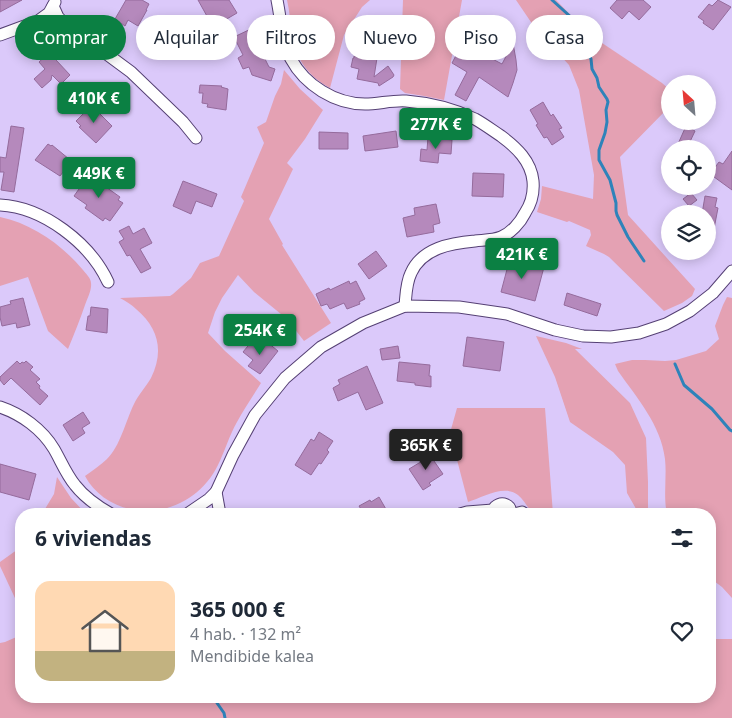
<!DOCTYPE html>
<html lang="es">
<meta charset="utf-8">
<style>
body{margin:0;font-family:"Noto Sans",sans-serif;background:#f6f6f7;color:#1f2937;height:100vh;display:flex;flex-direction:column;font-size:19px;white-space:nowrap}
*{box-sizing:border-box;margin:0}
p{font-size:16px;color:#747a83}
.icon{flex:none;width:28px;height:28px;fill:none;stroke:currentColor;stroke-width:2;stroke-linecap:round;stroke-linejoin:round}
.map{position:relative;flex:1;overflow:hidden}
.side{position:absolute;left:15px;top:508px;width:701px;height:195px;display:flex;flex-direction:column;background:#fff;border-radius:20px;box-shadow:0 2px 12px #0003}
.side>*{flex:none}
.guide{position:absolute;left:15px;top:15px;width:702px;height:45px;display:flex;gap:10px}
.needle{width:32px;rotate:334deg}
.fabs{position:absolute;left:661px;top:75px;display:grid;gap:10px}
.fabs a{display:grid;place-items:center;width:55px;height:55px;border-radius:50%;background:#fff;box-shadow:0 2px 12px #0003;font-size:25px}
.price{position:absolute;translate:-50% -42px;padding:0 11px;border-radius:5px;background:#0b8043;color:#fff;font-size:16px;line-height:32px;filter:drop-shadow(0 1px 2px #0008)}
.price::after{content:'';position:absolute;left:50%;top:30px;width:15px;height:11px;margin-left:-8px;background:inherit;clip-path:polygon(0 0,100% 0,50% 100%)}
.price.current{background:#222;color:#fff}
ul{padding:0;list-style:none}
li{display:flex;align-items:center;gap:15px;height:125px;padding:0 20px}
li+li{border-top:1px solid #e0e1e3}
li span{display:grid;place-items:center;flex:none;width:140px;height:100px;border-radius:15px;color:#555}
li>.icon{margin-inline-start:auto}
span .icon{width:60px;height:60px;fill:#fffc;stroke-width:1}
li b{font-size:21px}
h2{display:flex;justify-content:space-between;align-items:center;height:60px;padding:0 20px;font-size:21px}
.tag{padding:0 18px;border-radius:22px;background:#fff;box-shadow:0 2px 12px #0003;font-size:18px;line-height:45px}
.tag.current{background:#0b8043;color:#fff}
.map>svg:first-child{display:block}
</style>
<div class="map">
<svg width="732" height="718" viewBox="0 0 732 718">
<rect width="100%" height="100%" fill="#dbc9fa"/>
<g fill="#e4a1b3">
<path d="M287,0H370L362,7L344,35L330,88C309,77 296,59 292,36C290,24 290,12 287,0Z"/>
<polygon points="403,0 462,0 444,100 424,96 405,93 400,89"/>
<polygon points="516,0 556,0 590,35 662,83 670,90 670,106 620,157 628,215 695,289 692,296 682,303 664,311 609,257 604,254 586,246 591,235 590,230 569,221 567,222 537,212 541,199 542,186 593,199 594,175 579,90 569,65 535,28"/>
<path d="M284,70L300,89L323,110L305,139L287,163L293,169L269,219L283,244L282,245L331,323L304,341L287,319L254,292L238,275L222,298L215,312L208,333L225,351L261,383C253,396 244,409 237,422C229,436 225,451 218,465C202,498 166,517 130,509C111,505 94,493 85,476C93,470 101,465 107,459C120,447 126,420 134,404C138,395 146,387 151,378C164,352 159,328 136,309C132,305 126,301 120,298L170,296L173,294L191,278L200,263L219,256L244,201L241,197L264,143L257,127L266,122L275,96L281,84Z"/>
<path d="M0,217C33,224 62,245 83,270C86,274 91,278 91,283C92,290 87,299 85,305C80,320 74,334 68,349L48,331L28,277L0,286Z"/>
<path d="M727,297L732,298V598L722,587L710,578V514H667C663,496 667,477 665,459C661,425 637,398 618,371L615,364L632,360H645L665,361L676,360L706,351L719,339L715,326L723,305Z"/>
<polygon points="536,336 566,343 582,349 575,349 630,403 646,438 648,482 648,514 639,514 627,493 625,465 613,452 570,422 555,377"/>
<path d="M457,408H545L553,514H533C528,508 524,500 518,495C504,484 482,498 468,502L450,433Z"/>
<polygon points="57,477 71,498 86,514 42,514 54,494"/>
<polygon points="21,547 21,611 0,566 0,562"/>
<polygon points="21,635 21,696 710,696 710,639 732,639 732,718 0,718 0,643 5,642"/>
</g>
<g fill="none" stroke-linecap="round" stroke-linejoin="round">
<g stroke="#2e83ba" stroke-width="3">
<polyline points="552,0 573,19 583,36 585,47 591,59 592,69 597,78 599,87 607,99 608,102 606,110 607,122 605,133 599,150 599,160 610,180 616,203 616,211 617,215 628,237 644,261"/>
<polyline points="675,364 684,385 712,409 730,430 732,431"/>
<polyline points="218,696 217,703 224,713 225,718"/>
</g>
</g>
<g fill="#b589bc" stroke="#956b9c">
<polygon points="0,0 22,0 0,12"/>
<polygon points="126,0 142,0 149,4 146,10 147,10 138,26 128,20 125,26 115,19"/>
<polygon points="198,0 229,0 237,13 213,27"/>
<polygon points="617,0 643,0 651,7 639,20 629,11 622,19 610,8"/>
<polygon points="718,0 731,7 713,30 703,23 704,21 698,17 709,4 712,6"/>
<polygon points="261,20 271,42 265,45 254,23"/>
<polygon points="255,27 267,53 263,55 269,67 275,69 271,81 252,75 249,67 243,69 238,58 243,55 234,37"/>
<polygon points="513,43 516,60 517,70 513,83 508,97 479,77 466,101 455,95 467,72 452,63 460,48 475,56 477,51 502,64"/>
<polygon points="49,53 55,59 57,57 56,60 70,75 61,84 52,75 51,80 42,88 34,79 45,69 39,62"/>
<polygon points="361,55 377,58 374,77 388,66 394,75 393,77 379,86 378,83 357,79 359,69 351,67 353,58 354,58 354,56 361,58"/>
<polygon points="200,85 222,86 221,87 228,89 226,110 207,107 208,104 202,103 203,93 199,93"/>
<polygon points="543,102 551,116 553,114 562,128 559,129 564,137 552,145 547,137 544,138 536,125 538,124 530,110"/>
<polygon points="93,104 99,110 98,112 112,126 96,143 79,127 81,126 76,121"/>
<polygon points="11,126 24,128 14,192 1,190 4,172 0,172 0,157 6,158"/>
<polygon points="686,126 695,131 687,148 678,144"/>
<polygon points="396,131 398,147 365,151 363,136"/>
<polygon points="319,132 348,133 348,149 319,149"/>
<polygon points="428,137 452,140 451,154 439,153 438,163 420,161 421,149 427,150"/>
<polygon points="48,144 51,146 52,145 69,159 68,161 70,163 60,176 35,160"/>
<polygon points="732,151 732,190 710,174 719,162 723,164"/>
<polygon points="473,173 504,174 503,197 472,196"/>
<polygon points="89,175 120,197 118,200 123,203 110,221 105,218 103,221 85,208 87,205 74,196"/>
<polygon points="183,181 217,194 212,207 196,201 191,214 173,206"/>
<polygon points="691,193 697,200 689,206 683,199"/>
<polygon points="705,196 717,198 715,207 718,208 712,239 708,238 708,214 702,214"/>
<polygon points="436,204 440,223 433,225 434,232 407,237 403,218 415,215 414,208"/>
<polygon points="129,226 133,234 144,228 152,243 140,249 151,268 141,273 130,255 127,256 119,242 124,239 119,231"/>
<polygon points="376,251 387,266 369,279 358,264"/>
<polygon points="510,258 544,267 535,301 501,292"/>
<polygon points="349,281 350,284 356,281 365,299 359,302 360,304 347,309 344,303 330,309 327,304 321,306 316,294 329,288 330,290"/>
<polygon points="567,293 601,304 597,316 564,305"/>
<polygon points="23,298 30,325 17,328 16,323 2,326 0,317 0,307 11,304 10,301"/>
<polygon points="91,307 108,309 107,333 86,330 88,316 90,316"/>
<polygon points="467,337 504,342 500,371 463,366"/>
<polygon points="252,341 262,348 267,342 278,351 260,374 248,366 253,360 243,352"/>
<polygon points="398,346 400,358 382,360 380,349"/>
<polygon points="17,361 20,364 22,362 24,363 26,361 33,367 30,370 40,379 36,382 40,386 39,388 48,396 40,405 11,378 4,385 0,380 0,377"/>
<polygon points="399,362 430,365 429,376 431,376 431,387 415,385 415,383 397,381"/>
<polygon points="367,366 383,403 366,410 358,392 338,401 333,388 340,384 338,380"/>
<polygon points="83,412 90,423 82,428 85,433 73,441 63,425"/>
<polygon points="319,432 333,441 327,450 329,452 321,464 319,463 311,475 295,465 311,439 314,441"/>
<polygon points="432,451 437,459 434,461 443,474 429,483 431,485 423,490 409,469 424,460 422,457"/>
<polygon points="0,464 36,474 29,500 0,492"/>
<polygon points="379,497 387,511 382,514 364,514 359,506 370,500 371,502"/>
</g>
<g fill="none" stroke-linecap="round" stroke-linejoin="round">
<g stroke="#554074" stroke-width="13">
<g id="minor">
<path d="M277,0C281,20 282,41 291,59C305,85 335,104 365,104C378,104 393,100 406,101C430,103 454,109 475,119C484,124 492,130 501,136C516,147 531,161 533,181C534,192 531,204 525,213C520,223 511,233 501,237C494,240 484,240 475,241C451,243 422,248 411,273C406,283 406,295 405,306"/>
<polyline points="53,6 58,17 62,21 131,72 183,122 196,138"/>
<polyline points="33,23 57,26 69,29"/>
<polyline points="0,35 38,21 49,13 55,2"/>
<path d="M0,205C43,207 90,243 108,282"/>
<path d="M0,407C21,414 42,429 54,449C61,461 66,474 75,485C85,498 97,506 111,514"/>
<polyline points="216,492 220,514"/>
<polyline points="187,514 209,499 216,492 233,455 255,415 285,378 321,347 363,323 405,306 459,307 507,314 555,330 583,336 611,337 639,333 666,324 690,311 713,293 732,271"/>
<polyline points="460,514 467,512 493,510"/>
<path d="M493,514L495,507C502,501 511,504 511,514"/>
<polyline points="514,514 522,512 525,514"/>
</g>
</g>
<use href="#minor" stroke="#fff" stroke-width="11"/>
</g>
</svg>
<div class="fabs">
<a><svg class="needle" viewBox="-14 -14 28 28"><path d="M0-13l5 13h-10z" fill="#e53935"/><path d="M0 13l5-13h-10z" fill="#747a83"/></svg></a>
<a><svg class="icon" aria-label="locate" viewBox="0 0 24 24"><circle cx="12" cy="12" r="6"/><path d="M12 2v4M12 18v4M2 12h4M18 12h4"/></svg></a>
<a><svg class="icon" aria-label="layers" viewBox="0 0 24 24"><path d="M12 4l9 5-9 5-9-5zM3 14l9 5 9-5"/></svg></a>
</div>
<b class="price" style="left:94px;top:124px">410K €</b>
<b class="price" style="left:436px;top:150px">277K €</b>
<b class="price" style="left:99px;top:199px">449K €</b>
<b class="price" style="left:522px;top:280px">421K €</b>
<b class="price" style="left:260px;top:356px">254K €</b>
<b class="price current" style="left:426px;top:471px">365K €</b>
<div class="guide">
<a class="tag current">Comprar</a>
<a class="tag">Alquilar</a>
<a class="tag">Filtros</a>
<a class="tag">Nuevo</a>
<a class="tag">Piso</a>
<a class="tag">Casa</a>
</div>
<section class="side">
<h2>6 viviendas<svg class="icon" aria-label="filters" viewBox="0 0 24 24"><path d="M4 7h16M4 17h16"/><circle cx="9" cy="7" r="2"/><circle cx="15" cy="17" r="2"/></svg></h2>
<ul>
<li><span style="background:linear-gradient(#ffd9b3 70%,#c2b280 0)"><svg class="icon" aria-label="home" viewBox="0 0 24 24"><path d="M3 11l9-7 9 7M6 9v11h12V9"/></svg></span><div><b>365 000 €</b><p>4 hab. · 132 m²</p><p>Mendibide kalea</p></div><svg class="icon" aria-label="heart" viewBox="0 0 24 24"><path d="M12 20l-8-8c-3-5 5-10 8-4 3-6 11-1 8 4z"/></svg></li>
</ul>
</section>
</div>
